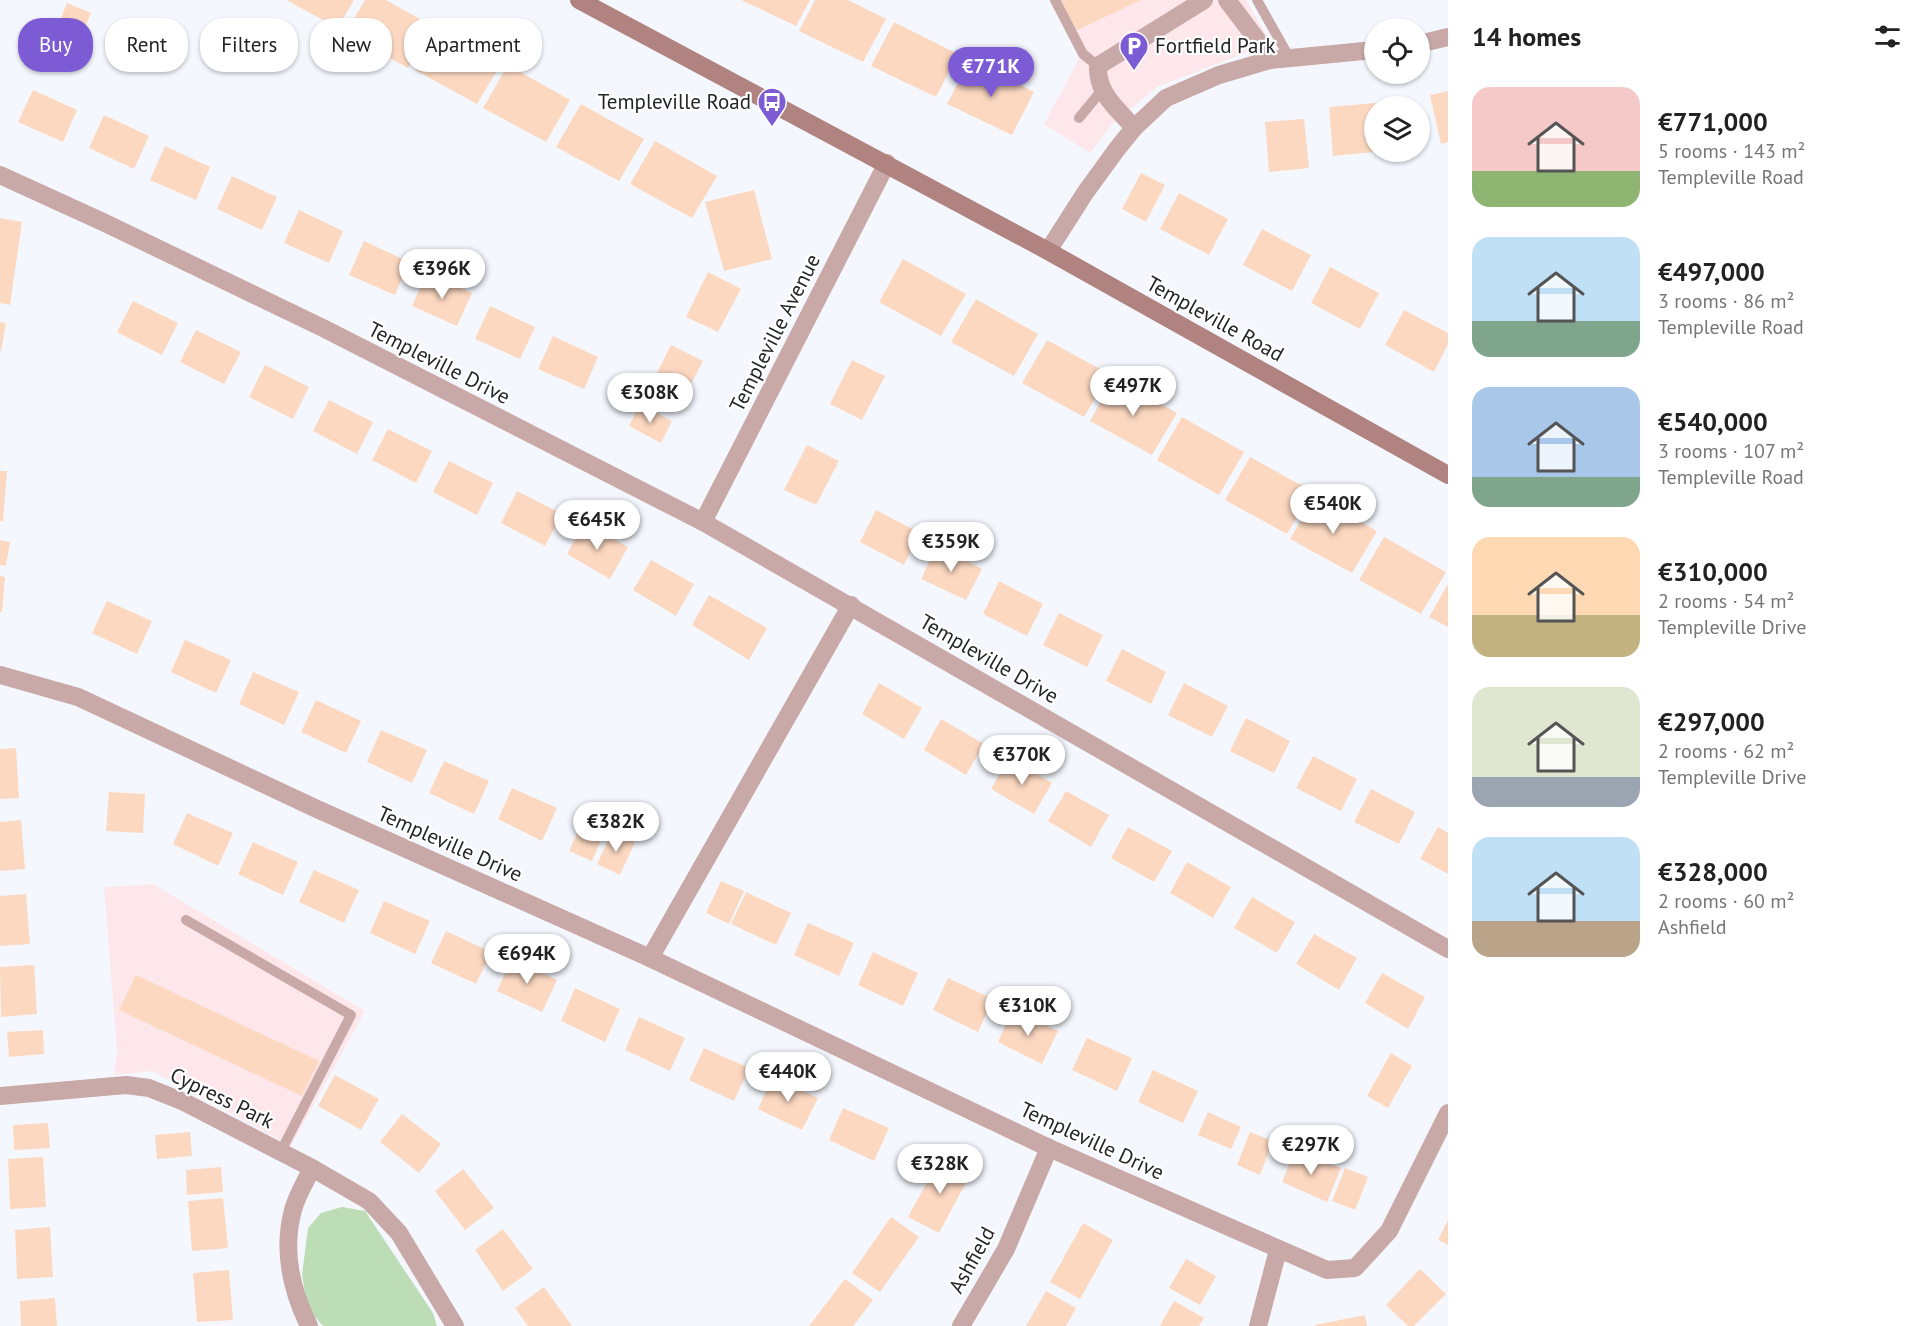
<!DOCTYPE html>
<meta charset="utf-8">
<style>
body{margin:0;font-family:"PT Sans",sans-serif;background:#f2f2f2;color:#222;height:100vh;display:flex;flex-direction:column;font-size:22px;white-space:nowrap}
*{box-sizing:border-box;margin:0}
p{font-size:20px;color:#767676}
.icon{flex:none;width:33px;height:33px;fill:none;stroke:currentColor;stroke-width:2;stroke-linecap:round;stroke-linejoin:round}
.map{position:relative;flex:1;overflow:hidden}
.side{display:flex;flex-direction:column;background:#fff;width:480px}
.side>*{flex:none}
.top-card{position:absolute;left:18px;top:18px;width:570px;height:54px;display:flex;gap:12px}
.tools{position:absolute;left:1364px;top:18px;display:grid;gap:12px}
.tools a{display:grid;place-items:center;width:66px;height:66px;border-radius:50%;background:#fff;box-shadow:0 2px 4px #0004;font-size:30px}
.price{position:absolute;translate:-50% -51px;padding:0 14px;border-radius:21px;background:#fff;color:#222;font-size:20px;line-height:39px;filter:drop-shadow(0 2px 3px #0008)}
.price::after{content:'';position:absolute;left:50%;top:36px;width:18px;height:14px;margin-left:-9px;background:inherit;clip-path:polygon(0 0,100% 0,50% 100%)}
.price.current{background:#7d5bd5;color:#fff}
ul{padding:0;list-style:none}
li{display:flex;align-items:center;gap:18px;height:150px;padding:0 24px}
li span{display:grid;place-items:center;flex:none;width:168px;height:120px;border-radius:18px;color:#555}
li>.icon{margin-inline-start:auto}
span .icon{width:72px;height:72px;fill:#fffc;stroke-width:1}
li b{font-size:26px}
h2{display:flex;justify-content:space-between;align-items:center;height:72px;padding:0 24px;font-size:26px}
.chip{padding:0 21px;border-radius:24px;background:#fff;box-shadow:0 2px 4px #0004;font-size:21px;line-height:54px}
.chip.current{background:#7d5bd5;color:#fff}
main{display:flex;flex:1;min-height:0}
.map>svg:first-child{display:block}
</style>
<main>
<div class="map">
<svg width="1448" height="1326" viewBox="0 0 1448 1326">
<rect width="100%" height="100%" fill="#f4f8fe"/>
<g fill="#fde7eb">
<polygon points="1049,0 1246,0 1271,43 1157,87 1112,124 1090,153 1044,124 1080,57"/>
<polygon points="153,884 365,1011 291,1146 152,1071 114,1075 117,1050 104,887"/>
</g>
<polygon fill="#bdddb7" points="342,1207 365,1211 433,1313 437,1326 323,1326 314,1316 306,1299 302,1275 308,1228 321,1213"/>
<g fill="#fcd8c1">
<polygon points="286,0 354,0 338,28"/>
<polygon points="365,0 386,0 432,26 408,68 345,34"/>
<polygon points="741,0 810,0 796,26"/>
<polygon points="815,0 848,0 886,19 863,62 799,31"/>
<polygon points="1060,0 1141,0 1075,31"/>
<polygon points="67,3 91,13 77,46 54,36"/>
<polygon points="894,22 958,54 936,97 871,66"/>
<polygon points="439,27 502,62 477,104 415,70"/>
<polygon points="970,60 1034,92 1012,135 947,104"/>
<polygon points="508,65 570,100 546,142 483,108"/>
<polygon points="33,90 77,110 63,142 18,122"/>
<polygon points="1448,91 1448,142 1441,144 1430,95"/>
<polygon points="1409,100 1409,106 1374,106 1374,152 1333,156 1329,107"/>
<polygon points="581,104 644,139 619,181 556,147"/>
<polygon points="104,115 149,136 134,169 89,148"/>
<polygon points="1304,119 1309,168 1269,172 1265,122"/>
<polygon points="655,141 717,176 692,218 630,184"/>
<polygon points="165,146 210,167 196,200 150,180"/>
<polygon points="1141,173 1165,185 1146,222 1122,209"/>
<polygon points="232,176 277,197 262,230 217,209"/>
<polygon points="754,190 772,259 724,271 705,202"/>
<polygon points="1179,193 1228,219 1209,255 1160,229"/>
<polygon points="299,210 343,231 329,263 284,243"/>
<polygon points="0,218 22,222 10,305 0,303"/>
<polygon points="1262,229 1311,255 1292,291 1243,265"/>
<polygon points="364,241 409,262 395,295 349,275"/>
<polygon points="903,259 966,294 941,336 879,302"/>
<polygon points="1330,267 1379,293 1360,329 1311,303"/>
<polygon points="708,272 741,289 718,332 686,317"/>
<polygon points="427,273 472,293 457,326 412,306"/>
<polygon points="976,299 1038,334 1014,376 951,342"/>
<polygon points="133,301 178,323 162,355 117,332"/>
<polygon points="490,306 535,327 520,359 475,339"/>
<polygon points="1404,310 1448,333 1448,344 1434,372 1385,345"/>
<polygon points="0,322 6,323 1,351 0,351"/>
<polygon points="196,330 241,352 224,384 180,362"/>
<polygon points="553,336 598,357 584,389 538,369"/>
<polygon points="1047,340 1109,374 1084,417 1022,383"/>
<polygon points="671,345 703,361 680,405 649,389"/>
<polygon points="852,360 885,376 862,420 830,404"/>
<polygon points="265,365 309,387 293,419 249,397"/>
<polygon points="1114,378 1177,413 1152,455 1090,421"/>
<polygon points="329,400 373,422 357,454 313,431"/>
<polygon points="640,404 672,421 661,443 629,426"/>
<polygon points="1182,417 1244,452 1219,495 1157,460"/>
<polygon points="388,429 432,451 416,483 372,460"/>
<polygon points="807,445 839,461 816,505 784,490"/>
<polygon points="1250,457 1312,491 1287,534 1225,500"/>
<polygon points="449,461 493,483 477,515 433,492"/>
<polygon points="0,471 7,471 3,521 0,521"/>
<polygon points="517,491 562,514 545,546 501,523"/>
<polygon points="1315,496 1377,531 1352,573 1290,539"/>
<polygon points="876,510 920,533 904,565 860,542"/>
<polygon points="584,523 628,547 610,579 567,554"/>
<polygon points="1384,537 1446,572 1421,614 1359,580"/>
<polygon points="0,540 10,542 6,566 0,565"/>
<polygon points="937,546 982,569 966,600 921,579"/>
<polygon points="651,560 694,584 676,616 633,590"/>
<polygon points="0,576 5,577 2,612 0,612"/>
<polygon points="999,581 1043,604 1027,636 983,614"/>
<polygon points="1448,584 1448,627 1429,617"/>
<polygon points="709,595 767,628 749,660 692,625"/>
<polygon points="107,601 152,621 137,654 92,633"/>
<polygon points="1059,613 1103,635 1087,667 1043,645"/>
<polygon points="185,640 231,660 216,693 171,672"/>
<polygon points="1122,649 1166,672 1151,704 1106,681"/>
<polygon points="253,672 299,692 284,725 239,704"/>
<polygon points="879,683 922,708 904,739 862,714"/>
<polygon points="1184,683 1228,706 1212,737 1168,715"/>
<polygon points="316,700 361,721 346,753 301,732"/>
<polygon points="1246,718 1290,741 1274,773 1230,751"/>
<polygon points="941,719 984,744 966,775 924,750"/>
<polygon points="381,730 427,750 412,783 367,762"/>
<polygon points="16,748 19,798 0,799 0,749"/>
<polygon points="1313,756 1357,779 1341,811 1296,788"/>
<polygon points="1009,758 1052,783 1034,814 991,789"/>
<polygon points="444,761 489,781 474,814 429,793"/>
<polygon points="512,788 557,808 542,841 498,819"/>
<polygon points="1371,789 1415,812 1399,844 1354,822"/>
<polygon points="1066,791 1109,815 1091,847 1048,821"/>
<polygon points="109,792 145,794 143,833 106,831"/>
<polygon points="187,813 233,833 218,866 173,844"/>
<polygon points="584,819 606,829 592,861 569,851"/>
<polygon points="21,820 25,869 0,871 0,822"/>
<polygon points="1128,827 1172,851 1154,882 1111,858"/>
<polygon points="1438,827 1448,833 1448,874 1420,859"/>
<polygon points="612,832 635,842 620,875 597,864"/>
<polygon points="253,842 298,862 283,895 238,874"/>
<polygon points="1187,862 1231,887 1213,918 1170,893"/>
<polygon points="314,870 359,890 344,923 299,902"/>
<polygon points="721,881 744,891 729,924 706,913"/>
<polygon points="746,892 791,913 776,945 731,924"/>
<polygon points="26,894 30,944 0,946 0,896"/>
<polygon points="1252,897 1295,922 1277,953 1234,928"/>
<polygon points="384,901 430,921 415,954 370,933"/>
<polygon points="808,923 854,943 839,976 794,955"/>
<polygon points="446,931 491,952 476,984 431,963"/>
<polygon points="1314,934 1357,958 1339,990 1296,964"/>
<polygon points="873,952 918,973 903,1006 858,985"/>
<polygon points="512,959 557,980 542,1012 497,991"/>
<polygon points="34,965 37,1014 1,1017 0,967"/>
<polygon points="1382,973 1425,997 1408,1029 1365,1003"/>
<polygon points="136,975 319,1061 302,1096 119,1010"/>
<polygon points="948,978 993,999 978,1032 933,1010"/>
<polygon points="575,988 620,1009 605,1042 561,1021"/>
<polygon points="1012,1010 1058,1031 1042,1064 998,1042"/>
<polygon points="639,1017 685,1038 670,1071 625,1050"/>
<polygon points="43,1030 44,1054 9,1057 7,1032"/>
<polygon points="1087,1038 1132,1058 1117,1091 1072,1070"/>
<polygon points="704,1048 749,1068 734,1101 689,1080"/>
<polygon points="1391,1053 1412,1066 1388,1108 1367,1096"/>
<polygon points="1153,1070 1198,1091 1183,1123 1138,1102"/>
<polygon points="335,1075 379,1099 361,1130 318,1106"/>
<polygon points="772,1077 818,1098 802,1130 758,1109"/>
<polygon points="843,1108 889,1128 874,1161 829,1140"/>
<polygon points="1208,1112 1241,1127 1231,1149 1198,1135"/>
<polygon points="402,1114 441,1144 419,1173 380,1142"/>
<polygon points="48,1123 50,1148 14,1150 13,1125"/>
<polygon points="190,1132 192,1156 157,1159 155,1135"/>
<polygon points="1250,1132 1273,1141 1260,1175 1237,1165"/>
<polygon points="1295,1150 1341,1168 1327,1202 1282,1182"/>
<polygon points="43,1157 46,1207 10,1209 8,1159"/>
<polygon points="941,1157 971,1173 939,1233 908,1217"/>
<polygon points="221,1167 223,1192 187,1195 186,1170"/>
<polygon points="1345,1168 1368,1177 1355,1210 1332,1201"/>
<polygon points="463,1169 494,1208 465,1230 435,1191"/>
<polygon points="223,1198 228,1248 192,1251 188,1201"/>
<polygon points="891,1217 919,1237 880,1292 852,1273"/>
<polygon points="1448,1220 1448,1245 1438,1240"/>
<polygon points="1083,1223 1113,1240 1080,1299 1050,1282"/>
<polygon points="50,1227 53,1277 17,1279 15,1230"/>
<polygon points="503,1229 533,1269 503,1291 475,1250"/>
<polygon points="1186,1259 1216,1276 1200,1305 1169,1288"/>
<polygon points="1420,1269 1446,1294 1414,1326 1408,1326 1386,1305"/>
<polygon points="229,1270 233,1320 197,1322 193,1273"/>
<polygon points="845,1279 873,1300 853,1326 809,1326"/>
<polygon points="544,1287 559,1308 572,1326 528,1326 515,1308"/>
<polygon points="1046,1291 1076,1308 1066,1326 1026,1326"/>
<polygon points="55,1298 57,1326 21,1326 20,1301"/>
<polygon points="1174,1301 1204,1318 1199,1326 1160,1326"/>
<polygon points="1365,1315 1367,1326 1315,1326 1315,1325"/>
</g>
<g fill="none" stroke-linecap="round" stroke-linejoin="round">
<g stroke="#c9a9a7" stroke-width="10">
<polyline points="1055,0 1083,54 1098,66"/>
<polyline points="1257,0 1289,57"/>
<polyline points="1079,118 1102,90"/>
<polyline points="186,920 351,1015 281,1151"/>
</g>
<g stroke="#c9a9a7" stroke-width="18">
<polyline points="1227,0 1258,41 1270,60"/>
<polyline points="1419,44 1448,37"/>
<path d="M1134,128C1117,108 1097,94 1098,66L1204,0"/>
<polyline points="0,175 103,222 323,328 703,522 1448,949"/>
<polyline points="1048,251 1085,193 1117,149 1134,128 1166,98 1219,75 1270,60 1374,50"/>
<polyline points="703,522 887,163"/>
<polyline points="0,675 78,697 317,809 650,958 1049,1148 1327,1270 1355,1268 1389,1231 1448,1113"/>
<polyline points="650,958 851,605"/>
<polyline points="0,1096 126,1085 149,1088 184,1102 312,1168 369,1201 399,1233 455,1326"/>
<path d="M309,1326C291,1289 282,1251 293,1210C297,1195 306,1181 312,1168"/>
<polyline points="961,1326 1006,1249 1049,1148"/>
<polyline points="1258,1326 1278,1250"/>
</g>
<polyline stroke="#b08280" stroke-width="18" points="579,0 1048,251 1448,475"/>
</g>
<defs>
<g id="parking-pin" transform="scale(1.5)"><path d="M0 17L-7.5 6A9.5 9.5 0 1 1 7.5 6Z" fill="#7d5bd5" stroke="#fff"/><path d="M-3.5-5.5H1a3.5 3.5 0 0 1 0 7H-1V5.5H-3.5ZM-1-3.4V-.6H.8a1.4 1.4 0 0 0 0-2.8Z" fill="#fff"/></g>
<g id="bus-pin" transform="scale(1.5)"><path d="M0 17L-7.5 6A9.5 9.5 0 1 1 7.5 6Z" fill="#7d5bd5" stroke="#fff"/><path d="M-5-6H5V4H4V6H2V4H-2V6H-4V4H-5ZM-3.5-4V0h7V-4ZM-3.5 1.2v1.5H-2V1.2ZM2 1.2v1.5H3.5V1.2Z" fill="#fff"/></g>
</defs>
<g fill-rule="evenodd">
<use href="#parking-pin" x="1134" y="46"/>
<use href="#bus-pin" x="772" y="102"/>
</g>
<g text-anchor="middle" stroke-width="4.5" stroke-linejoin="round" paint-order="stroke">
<g font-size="21" fill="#232527" stroke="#fff" text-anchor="start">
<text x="1155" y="53">Fortfield Park</text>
<text x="751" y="109" text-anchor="end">Templeville Road</text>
</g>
<g font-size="21" fill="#232527" stroke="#fff">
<text transform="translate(1215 319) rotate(29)" y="7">Templeville Road</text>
<text transform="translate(775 333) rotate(-63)" y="7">Templeville Avenue</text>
<text transform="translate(439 363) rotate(27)" y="7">Templeville Drive</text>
<text transform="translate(989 659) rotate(30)" y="7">Templeville Drive</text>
<text transform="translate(450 844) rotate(24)" y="7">Templeville Drive</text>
<text transform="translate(222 1098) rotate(26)" y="7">Cypress Park</text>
<text transform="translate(1092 1141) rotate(25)" y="7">Templeville Drive</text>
<text transform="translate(972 1260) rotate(-61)" y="7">Ashfield</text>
</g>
</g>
</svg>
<div class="tools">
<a><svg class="icon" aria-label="locate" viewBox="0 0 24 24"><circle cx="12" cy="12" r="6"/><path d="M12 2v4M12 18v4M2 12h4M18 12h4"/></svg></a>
<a><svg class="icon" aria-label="layers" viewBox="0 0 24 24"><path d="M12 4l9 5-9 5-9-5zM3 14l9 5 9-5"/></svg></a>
</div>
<b class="price current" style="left:991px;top:98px">€771K</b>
<b class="price" style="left:442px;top:300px">€396K</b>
<b class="price" style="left:1133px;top:417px">€497K</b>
<b class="price" style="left:650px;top:424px">€308K</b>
<b class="price" style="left:1333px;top:535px">€540K</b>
<b class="price" style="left:597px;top:551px">€645K</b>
<b class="price" style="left:951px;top:573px">€359K</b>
<b class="price" style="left:1022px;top:786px">€370K</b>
<b class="price" style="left:616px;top:853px">€382K</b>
<b class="price" style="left:527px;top:985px">€694K</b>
<b class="price" style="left:1028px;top:1037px">€310K</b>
<b class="price" style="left:788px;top:1103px">€440K</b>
<b class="price" style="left:1311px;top:1176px">€297K</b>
<b class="price" style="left:940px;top:1195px">€328K</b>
<div class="top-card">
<a class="chip current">Buy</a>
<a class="chip">Rent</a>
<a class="chip">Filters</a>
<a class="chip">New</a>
<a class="chip">Apartment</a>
</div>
</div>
<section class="side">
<h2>14 homes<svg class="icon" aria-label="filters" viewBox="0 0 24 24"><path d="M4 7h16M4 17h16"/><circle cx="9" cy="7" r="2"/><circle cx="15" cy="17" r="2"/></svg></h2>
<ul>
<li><span style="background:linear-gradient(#f6c9c9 70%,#8fb573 0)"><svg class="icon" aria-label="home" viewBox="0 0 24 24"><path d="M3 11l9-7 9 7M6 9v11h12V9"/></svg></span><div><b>€771,000</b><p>5 rooms · 143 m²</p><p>Templeville Road</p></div></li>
<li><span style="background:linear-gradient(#bfe0f5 70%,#7fa58c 0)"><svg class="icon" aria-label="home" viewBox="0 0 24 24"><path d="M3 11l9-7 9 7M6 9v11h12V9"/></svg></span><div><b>€497,000</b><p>3 rooms · 86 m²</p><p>Templeville Road</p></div></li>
<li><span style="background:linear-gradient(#a9c7e8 75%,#7fa58c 0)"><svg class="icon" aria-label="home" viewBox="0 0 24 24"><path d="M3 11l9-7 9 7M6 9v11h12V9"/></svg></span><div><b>€540,000</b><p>3 rooms · 107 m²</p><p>Templeville Road</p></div></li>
<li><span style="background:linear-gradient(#ffd9b3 65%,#c2b280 0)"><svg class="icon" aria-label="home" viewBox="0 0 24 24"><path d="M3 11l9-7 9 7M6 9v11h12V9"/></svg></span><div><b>€310,000</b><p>2 rooms · 54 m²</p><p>Templeville Drive</p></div></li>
<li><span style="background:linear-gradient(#dfe7d0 75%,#9aa5b1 0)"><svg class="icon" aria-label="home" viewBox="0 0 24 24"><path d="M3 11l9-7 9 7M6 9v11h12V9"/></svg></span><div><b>€297,000</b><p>2 rooms · 62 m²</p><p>Templeville Drive</p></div></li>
<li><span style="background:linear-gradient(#bfe0f5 70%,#b9a48a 0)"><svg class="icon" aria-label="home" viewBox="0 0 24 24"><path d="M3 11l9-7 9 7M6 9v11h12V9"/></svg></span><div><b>€328,000</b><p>2 rooms · 60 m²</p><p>Ashfield</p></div></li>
</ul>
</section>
</main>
